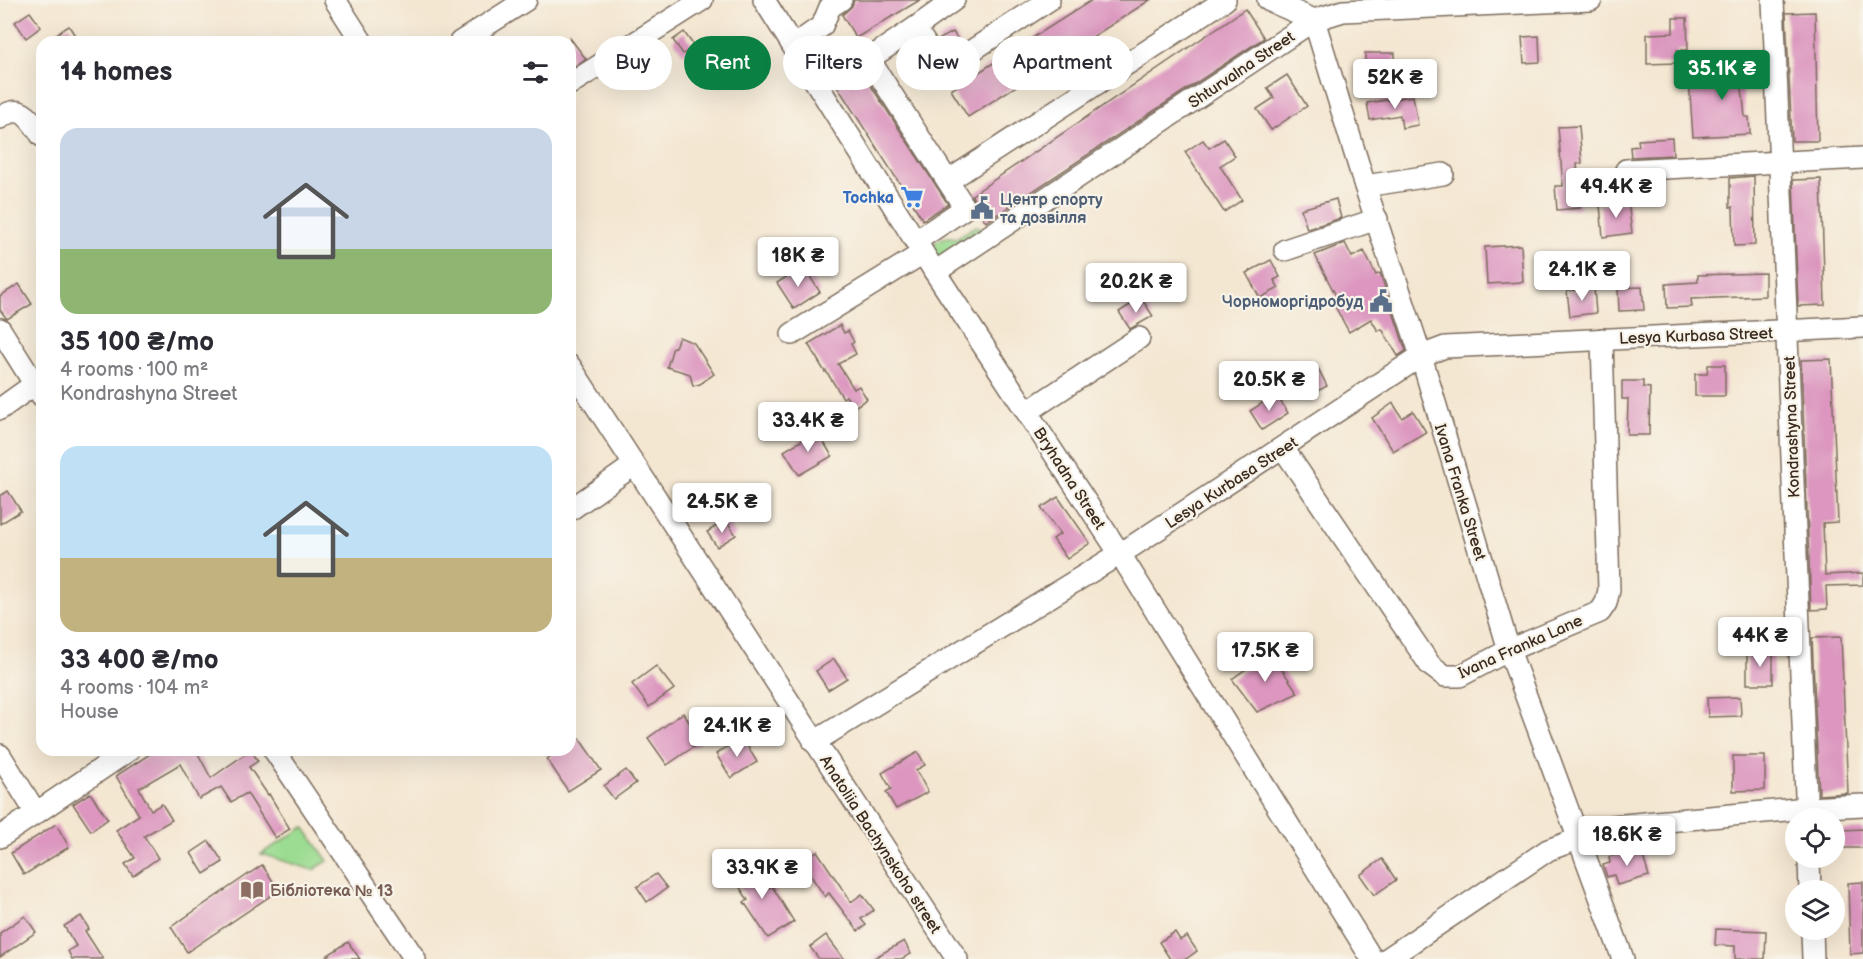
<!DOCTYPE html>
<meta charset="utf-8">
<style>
body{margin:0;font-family:"Balsamiq Sans",sans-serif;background:#f7f7f7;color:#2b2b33;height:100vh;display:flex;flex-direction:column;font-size:22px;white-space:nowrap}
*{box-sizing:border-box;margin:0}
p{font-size:20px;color:#7c7c81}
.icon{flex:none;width:33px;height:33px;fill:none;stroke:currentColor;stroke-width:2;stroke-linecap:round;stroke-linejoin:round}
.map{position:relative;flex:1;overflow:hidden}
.drawer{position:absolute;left:36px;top:36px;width:540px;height:720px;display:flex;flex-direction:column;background:#fff;border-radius:18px;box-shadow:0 6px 24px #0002}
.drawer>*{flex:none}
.banner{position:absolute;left:594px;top:36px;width:570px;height:54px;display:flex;gap:12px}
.controls{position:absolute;left:1785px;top:808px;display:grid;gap:12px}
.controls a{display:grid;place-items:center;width:60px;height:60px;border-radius:50%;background:#fff;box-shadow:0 6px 24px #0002;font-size:30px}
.price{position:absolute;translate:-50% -51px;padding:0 14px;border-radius:6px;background:#fff;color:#222;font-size:20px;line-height:39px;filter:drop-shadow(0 2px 3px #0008)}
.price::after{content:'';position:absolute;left:50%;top:36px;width:18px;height:14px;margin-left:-9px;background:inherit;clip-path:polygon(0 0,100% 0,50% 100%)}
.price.selected{background:#0b8043;color:#fff}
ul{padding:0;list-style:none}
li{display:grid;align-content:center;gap:12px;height:318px;padding:0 24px}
li span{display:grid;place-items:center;height:186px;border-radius:18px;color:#555}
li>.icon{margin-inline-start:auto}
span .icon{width:108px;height:108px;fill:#fffc;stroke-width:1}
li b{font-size:26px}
h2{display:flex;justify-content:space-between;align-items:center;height:72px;padding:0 24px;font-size:26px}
.tag{padding:0 21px;border-radius:27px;background:#fff;box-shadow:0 6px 24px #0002;font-size:21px;line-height:54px}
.tag.selected{background:#0b8043;color:#fff}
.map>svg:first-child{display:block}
</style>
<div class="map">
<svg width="1863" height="959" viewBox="0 0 1863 959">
<rect width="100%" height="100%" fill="#f7f3e8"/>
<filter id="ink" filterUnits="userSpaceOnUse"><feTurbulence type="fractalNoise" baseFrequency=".0167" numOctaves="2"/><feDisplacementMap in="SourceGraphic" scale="12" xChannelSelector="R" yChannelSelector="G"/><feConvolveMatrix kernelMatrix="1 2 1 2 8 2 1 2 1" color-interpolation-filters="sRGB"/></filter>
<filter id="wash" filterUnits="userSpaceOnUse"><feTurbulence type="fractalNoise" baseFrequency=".008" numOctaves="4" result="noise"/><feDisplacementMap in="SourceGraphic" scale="24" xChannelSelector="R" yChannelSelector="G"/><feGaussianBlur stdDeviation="1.35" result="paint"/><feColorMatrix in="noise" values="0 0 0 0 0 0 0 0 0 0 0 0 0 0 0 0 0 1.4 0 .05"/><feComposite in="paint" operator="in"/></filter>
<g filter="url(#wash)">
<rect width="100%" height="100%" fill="#f4e7d2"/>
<g fill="#9cdc92" stroke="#6c8358" stroke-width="1.5">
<path d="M976,226L982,228L939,258L931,251V246C940,238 945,235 956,238Z"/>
<polygon points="304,827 328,861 313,870 261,854"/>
</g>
<g id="blocks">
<g fill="#dc96bf">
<polygon points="854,0 920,0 856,38 842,15 852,6"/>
<polygon points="1092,0 1150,0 968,117 951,90"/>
<polygon points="1245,9 1264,38 986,222 977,209 972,195"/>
<polygon points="30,12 41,27 26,38 15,22"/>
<polygon points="1815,12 1818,141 1792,141 1786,13"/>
<polygon points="1673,18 1687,18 1688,50 1677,50 1677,63 1647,64 1647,34 1673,33"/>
<polygon points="69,26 79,42 43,42"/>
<polygon points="684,32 694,46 683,54 673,40"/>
<polygon points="953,32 960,43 946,51 938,40"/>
<polygon points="1539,36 1540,62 1524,63 1522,37"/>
<polygon points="570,38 586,59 570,69"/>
<polygon points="848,44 857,57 858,66 948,204 923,220 821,61"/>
<rect x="1365" y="53" width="30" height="25"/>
<polygon points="1757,54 1757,79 1741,79 1745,117 1749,117 1750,134 1693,137 1689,79 1734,75 1734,55"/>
<polygon points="921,60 928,71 914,80 906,69"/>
<polygon points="1287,75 1307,106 1271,130 1257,109 1274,98 1267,88"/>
<polygon points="1413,96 1418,125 1402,128 1400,115 1370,120 1367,103"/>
<polygon points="1579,126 1582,163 1577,164 1580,208 1557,210 1555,186 1563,186 1558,127"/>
<polygon points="1672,138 1673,155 1631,157 1630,147 1639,146 1638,140"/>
<polygon points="1224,139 1235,156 1220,166 1242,200 1224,212 1185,152 1203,140 1209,148"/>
<polygon points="1754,176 1755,245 1734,246 1733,207 1730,207 1730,178"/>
<polygon points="1821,179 1825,305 1798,306 1793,180"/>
<polygon points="1336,199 1341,218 1307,229 1301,209"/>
<polygon points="1628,202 1632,233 1603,237 1600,205"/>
<polygon points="1345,243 1352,257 1364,251 1376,275 1380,273 1406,351 1398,356 1382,329 1378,331 1371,319 1349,332 1332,301 1337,298 1315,255"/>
<polygon points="1521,245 1523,282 1487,284 1485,247"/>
<polygon points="1271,260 1280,277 1274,280 1279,288 1260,298 1246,273"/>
<polygon points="803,266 820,292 794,309 777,283"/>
<polygon points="1765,273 1765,296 1691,299 1692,307 1667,308 1666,284 1698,282 1698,275"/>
<polygon points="19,284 32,304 7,319 0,310 0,296"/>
<polygon points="1642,287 1644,310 1619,311 1618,288"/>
<polygon points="1594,288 1596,313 1570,316 1567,291"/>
<polygon points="1141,298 1153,316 1130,329 1119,312"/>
<polygon points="840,325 844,333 848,331 854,342 851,344 856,354 838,364 854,389 859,386 867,399 853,408 846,396 843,398 826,371 825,372 808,344"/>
<polygon points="679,337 694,343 714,374 700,384 693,386 690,374 667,367 673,347 675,347"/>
<polygon points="1831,359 1838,522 1823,523 1825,575 1863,573 1863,585 1826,586 1827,609 1811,610 1801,360"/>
<polygon points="1316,364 1327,386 1312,394 1301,372"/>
<polygon points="1708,365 1725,365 1725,396 1695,396 1695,374 1707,374"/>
<polygon points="1622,381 1643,381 1643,387 1650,388 1649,435 1627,435 1628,399 1622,399"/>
<polygon points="1276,394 1288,413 1262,430 1250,411"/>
<polygon points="1393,403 1402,418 1413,411 1426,432 1393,451 1372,418"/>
<polygon points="817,431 832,456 799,475 784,451"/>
<polygon points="8,491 21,511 0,524 0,496"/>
<polygon points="1058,497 1090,543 1067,559 1053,539 1060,534 1041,508"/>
<polygon points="726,520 736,535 717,547 707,532"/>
<polygon points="1841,637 1848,793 1819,795 1812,638"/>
<rect x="1747" y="651" width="26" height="33"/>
<polygon points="1270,652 1298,693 1257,712 1232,679"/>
<polygon points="834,659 847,678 828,690 816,671"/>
<polygon points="656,666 674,689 649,707 632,684"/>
<polygon points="1740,697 1741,716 1708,717 1707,698"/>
<polygon points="683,713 702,741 667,765 648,738"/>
<polygon points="742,737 757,762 731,778 716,754"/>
<polygon points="579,738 601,770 568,791 547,759 560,750 570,750 570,744"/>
<polygon points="156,750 196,750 211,778 251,750 258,761 249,767 268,795 269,794 290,829 275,838 247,793 231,802 221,787 199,799 180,764 139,788 151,810 162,804 172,820 144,836 158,858 133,876 125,864 135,858 116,830 139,815 116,776"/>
<polygon points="918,752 925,765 916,770 928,792 896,809 886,792 891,789 882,773"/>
<polygon points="1733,756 1765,756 1765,790 1733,791"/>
<polygon points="626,770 636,783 614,799 604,786"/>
<polygon points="90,793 108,819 91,831 73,804"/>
<polygon points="56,824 69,847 24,875 11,853"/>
<polygon points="1863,829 1863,848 1843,848 1842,830"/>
<polygon points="209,841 223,862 204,874 191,853"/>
<polygon points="1640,847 1649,876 1617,885 1614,875 1607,877 1603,865 1610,863 1609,857"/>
<polygon points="817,851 851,902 862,894 874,910 861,919 866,925 858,931 829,893 825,897 801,861"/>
<polygon points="748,859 767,888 772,886 794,922 768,938 744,902 748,900 730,872"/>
<polygon points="1382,859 1396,880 1374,895 1360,875"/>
<polygon points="262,865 279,890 187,952 171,927"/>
<polygon points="656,874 667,888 647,902 637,887"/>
<polygon points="1863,882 1863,953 1850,954 1848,883"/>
<polygon points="25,916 36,932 0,957 0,933"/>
<polygon points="81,916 89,929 85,931 103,959 72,959 68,951 76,946 64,926"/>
<polygon points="1716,929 1766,931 1765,959 1735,959 1735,946 1715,945"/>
<polygon points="1175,932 1180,940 1187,936 1197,951 1186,959 1170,959 1159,942"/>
<polygon points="826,935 844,959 819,959 810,947"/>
<polygon points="904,941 911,954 901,959 872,959"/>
<polygon points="348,942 360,959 322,959"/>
</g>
</g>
</g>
<g filter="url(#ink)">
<use href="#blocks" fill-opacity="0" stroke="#7c6c5d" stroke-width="1.5"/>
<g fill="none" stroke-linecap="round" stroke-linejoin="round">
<g stroke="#7c6c5d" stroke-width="24">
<g id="minor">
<polyline points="335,0 362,42"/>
<polyline points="764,0 935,272 1120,554 1372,959"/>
<polyline points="1268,0 1314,20"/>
<polyline points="1773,0 1807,819"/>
<polyline points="1314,20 1365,186 1421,356 1509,650 1623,959"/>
<polyline points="915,28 954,0"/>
<polyline points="460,42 526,0"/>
<polyline points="793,46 822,26 830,7 841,0"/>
<polyline points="570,84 702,0"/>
<path d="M0,118C22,102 30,119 42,136"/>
<polyline points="1626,170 1863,158"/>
<polyline points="948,181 1225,0"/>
<polyline points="1365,186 1443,174"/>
<polyline points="916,241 965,208 869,59 915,28 938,63 950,65 1049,0"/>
<polyline points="1285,250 1377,219"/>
<polyline points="935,272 1314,20 1343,11 1591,0"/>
<polyline points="0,329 42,396"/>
<polyline points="792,334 923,253"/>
<polyline points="570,366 957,959"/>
<polyline points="0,409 42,379"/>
<polyline points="1027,412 1139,338"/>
<polyline points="1283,448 1430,665 1445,676 1460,676 1509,650 1600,612 1606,603 1609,590 1602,339"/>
<polyline points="570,510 634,465"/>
<polyline points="814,742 1134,545 1421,356 1445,347 1863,327"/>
<polyline points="274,750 415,959"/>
<polyline points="0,755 36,813 129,750"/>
<polyline points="0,837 36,813"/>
<polyline points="1809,858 1810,891"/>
<polyline points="1812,930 1813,959"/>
<polyline points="1387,959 1548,850 1613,826 1807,808 1863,805"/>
</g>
</g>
<use href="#minor" stroke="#fff" stroke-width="21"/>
</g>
</g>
<defs>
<g id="supermarket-bare" transform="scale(1.8)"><path d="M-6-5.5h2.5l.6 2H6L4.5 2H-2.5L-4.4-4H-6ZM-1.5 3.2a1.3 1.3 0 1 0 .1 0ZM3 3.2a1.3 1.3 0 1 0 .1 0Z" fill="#3f7fe0" stroke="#f7f3e8" stroke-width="2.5" paint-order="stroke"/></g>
<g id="civic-bare" transform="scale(1.8)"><path d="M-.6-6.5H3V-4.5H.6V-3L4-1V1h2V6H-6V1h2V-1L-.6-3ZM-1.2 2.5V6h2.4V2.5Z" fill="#5c6f8a" stroke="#f7f3e8" stroke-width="2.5" paint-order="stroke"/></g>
<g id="library-bare" transform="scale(1.8)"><path d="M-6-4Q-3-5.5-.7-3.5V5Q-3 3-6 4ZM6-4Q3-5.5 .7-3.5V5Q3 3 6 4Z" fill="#8d6e63" stroke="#f7f3e8" stroke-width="2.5" paint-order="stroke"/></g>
</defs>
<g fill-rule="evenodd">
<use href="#supermarket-bare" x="912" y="197"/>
<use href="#civic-bare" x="982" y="208"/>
<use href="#civic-bare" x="1381" y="301"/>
<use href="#library-bare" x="252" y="890"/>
</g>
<g text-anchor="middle" stroke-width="4.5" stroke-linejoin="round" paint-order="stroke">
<g font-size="16" fill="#3b2a1e" stroke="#f7f3e8">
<text transform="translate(1241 69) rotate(-34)" y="6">Shturvalna Street</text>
<text transform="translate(1696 335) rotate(-2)" y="6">Lesya Kurbasa Street</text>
<text transform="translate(1791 427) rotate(-92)" y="6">Kondrashyna Street</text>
<text transform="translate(1070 478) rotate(57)" y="6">Bryhadna Street</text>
<text transform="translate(1231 482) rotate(-33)" y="6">Lesya Kurbasa Street</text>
<text transform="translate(1461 492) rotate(73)" y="6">Ivana Franka Street</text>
<text transform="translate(1520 646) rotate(-24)" y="6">Ivana Franka Lane</text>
<text transform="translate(881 844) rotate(57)" y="6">Anatoliia Bachynskoho street</text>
</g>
<g font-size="16" font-weight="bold" fill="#366cbe" stroke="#f7f3e8" text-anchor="end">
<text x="894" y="203">Tochka</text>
</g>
<g font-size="16" font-weight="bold" fill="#4e5e75" stroke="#f7f3e8" text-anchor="start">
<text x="1000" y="205">Центр спорту<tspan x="1000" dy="18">та дозвілля</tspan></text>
<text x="1363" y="307" text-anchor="end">Чорноморгідробуд</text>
</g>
<g font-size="16" font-weight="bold" fill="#785e54" stroke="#f7f3e8" text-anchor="start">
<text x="270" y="896">Бібліотека № 13</text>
</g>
</g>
</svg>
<div class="controls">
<a><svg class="icon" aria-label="locate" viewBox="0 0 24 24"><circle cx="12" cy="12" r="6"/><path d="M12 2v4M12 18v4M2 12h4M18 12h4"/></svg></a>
<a><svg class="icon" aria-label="layers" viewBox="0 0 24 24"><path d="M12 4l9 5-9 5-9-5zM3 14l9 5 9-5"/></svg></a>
</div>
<b class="price selected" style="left:1722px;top:101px">35.1K ₴</b>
<b class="price" style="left:1395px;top:110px">52K ₴</b>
<b class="price" style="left:1616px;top:219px">49.4K ₴</b>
<b class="price" style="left:798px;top:288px">18K ₴</b>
<b class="price" style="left:1582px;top:302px">24.1K ₴</b>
<b class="price" style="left:1136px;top:314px">20.2K ₴</b>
<b class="price" style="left:1269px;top:412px">20.5K ₴</b>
<b class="price" style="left:808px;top:453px">33.4K ₴</b>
<b class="price" style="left:722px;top:534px">24.5K ₴</b>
<b class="price" style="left:1760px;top:668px">44K ₴</b>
<b class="price" style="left:1265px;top:683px">17.5K ₴</b>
<b class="price" style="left:737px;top:758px">24.1K ₴</b>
<b class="price" style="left:1627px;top:867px">18.6K ₴</b>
<b class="price" style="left:762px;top:900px">33.9K ₴</b>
<div class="banner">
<a class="tag">Buy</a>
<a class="tag selected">Rent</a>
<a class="tag">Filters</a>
<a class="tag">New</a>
<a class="tag">Apartment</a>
</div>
<section class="drawer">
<h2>14 homes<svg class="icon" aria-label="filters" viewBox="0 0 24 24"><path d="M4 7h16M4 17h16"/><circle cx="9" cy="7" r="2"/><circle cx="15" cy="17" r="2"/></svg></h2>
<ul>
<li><span style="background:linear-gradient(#c9d6e8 65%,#8fb573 0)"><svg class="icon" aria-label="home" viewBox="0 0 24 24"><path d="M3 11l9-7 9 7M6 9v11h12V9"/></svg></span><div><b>35 100 ₴/mo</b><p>4 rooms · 100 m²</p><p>Kondrashyna Street</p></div></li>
<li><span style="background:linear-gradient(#bfe0f5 60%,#c2b280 0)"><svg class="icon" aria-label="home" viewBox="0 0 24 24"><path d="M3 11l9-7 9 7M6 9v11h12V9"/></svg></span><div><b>33 400 ₴/mo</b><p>4 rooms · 104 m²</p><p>House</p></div></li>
</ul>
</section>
</div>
